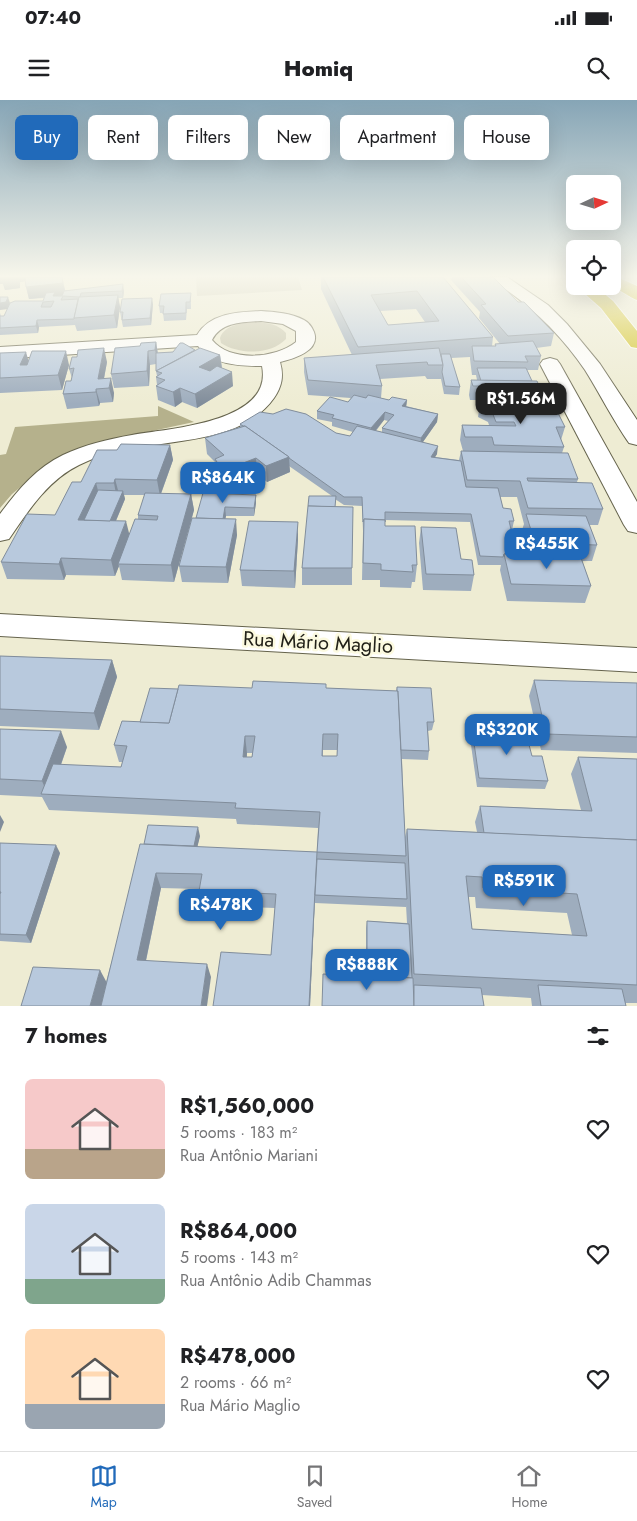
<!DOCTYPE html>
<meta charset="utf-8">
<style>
body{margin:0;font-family:Jost,sans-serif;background:#f2f2f2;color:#202124;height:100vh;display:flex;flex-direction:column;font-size:19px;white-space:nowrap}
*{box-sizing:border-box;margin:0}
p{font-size:16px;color:#757577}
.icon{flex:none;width:28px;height:28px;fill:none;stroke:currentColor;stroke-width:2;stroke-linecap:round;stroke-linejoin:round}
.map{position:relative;height:906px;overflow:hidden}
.panel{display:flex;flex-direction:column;background:#fff;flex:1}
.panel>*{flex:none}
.top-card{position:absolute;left:15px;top:15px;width:608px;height:45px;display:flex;gap:10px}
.needle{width:32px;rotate:86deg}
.fabs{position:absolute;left:566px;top:75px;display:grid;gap:10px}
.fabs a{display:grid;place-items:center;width:55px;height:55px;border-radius:8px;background:#fff;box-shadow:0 5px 20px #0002;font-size:25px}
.price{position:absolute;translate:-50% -42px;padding:0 11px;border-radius:10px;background:#216aba;color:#fff;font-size:16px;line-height:32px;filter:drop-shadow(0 1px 2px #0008)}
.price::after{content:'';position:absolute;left:50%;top:30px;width:15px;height:11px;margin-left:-8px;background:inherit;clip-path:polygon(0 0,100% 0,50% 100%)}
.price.current{background:#222;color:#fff}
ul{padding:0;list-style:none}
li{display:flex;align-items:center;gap:15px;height:125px;padding:0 25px}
li span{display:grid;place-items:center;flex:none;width:140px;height:100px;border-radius:8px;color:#555}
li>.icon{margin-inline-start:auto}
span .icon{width:60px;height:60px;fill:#fffc;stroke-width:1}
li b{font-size:21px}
h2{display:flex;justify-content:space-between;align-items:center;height:60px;padding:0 25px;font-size:21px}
.tag{padding:0 18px;border-radius:8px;background:#fff;box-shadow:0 5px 20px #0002;font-size:18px;line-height:45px}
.tag.current{background:#216aba;color:#fff}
.status{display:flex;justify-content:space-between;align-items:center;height:35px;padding:0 25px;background:#fff;direction:ltr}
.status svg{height:14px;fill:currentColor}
header{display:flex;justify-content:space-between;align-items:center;height:65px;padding:0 25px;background:#fff;font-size:22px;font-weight:800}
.tabs{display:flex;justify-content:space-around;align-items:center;height:70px;border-top:1px solid #e0e0e0;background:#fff;font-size:14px;color:#757577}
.tabs a{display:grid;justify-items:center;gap:2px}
.tabs .current{color:#216aba}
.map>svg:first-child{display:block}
</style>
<div class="status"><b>07:40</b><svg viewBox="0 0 49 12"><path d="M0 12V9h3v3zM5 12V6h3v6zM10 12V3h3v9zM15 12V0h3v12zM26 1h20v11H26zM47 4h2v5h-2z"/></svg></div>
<header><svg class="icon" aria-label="menu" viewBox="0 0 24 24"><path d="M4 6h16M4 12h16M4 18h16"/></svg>Homiq<svg class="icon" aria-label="search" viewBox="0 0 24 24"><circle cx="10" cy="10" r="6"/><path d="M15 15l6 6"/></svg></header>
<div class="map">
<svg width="637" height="906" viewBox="0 0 637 906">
<rect width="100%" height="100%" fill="#eeecd3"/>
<g fill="#c8c6ad">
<polygon points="196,177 298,177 302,190 197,196"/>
<path d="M256,222C268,223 278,224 286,233V239C271,255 239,255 221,243L220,238C225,224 243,223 256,222Z"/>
</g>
<polygon fill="#b5b18c" points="158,306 194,322 106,341 54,360 12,394 0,408 0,355 6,354 15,327 158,316"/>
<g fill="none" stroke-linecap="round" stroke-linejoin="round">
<g stroke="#65634c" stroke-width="2">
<g id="street">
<path d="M261,211C275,212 291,213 304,220C308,222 312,227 314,232C321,251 293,259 280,262C284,276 282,286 274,298C243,342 177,339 130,349C113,352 95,357 79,365C48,380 28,411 9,439L0,441V414C17,391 36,368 63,355C84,345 109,339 132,335C168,328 274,323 262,266C239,266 212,265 198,246L0,259V247L197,235C210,213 238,212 261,211ZM261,221L283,224L296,231V242C275,259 230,262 212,240C221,222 243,222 261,221Z"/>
<polygon points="550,258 557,260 560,264 637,402 637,433 628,431 624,425 540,264 543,260"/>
<polygon points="0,514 637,548 637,572 0,536"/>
</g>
</g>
<g stroke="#65634c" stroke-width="2">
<path id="secondary" d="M490,177H507L548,205L567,224L600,264L637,320V345L629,343C613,320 600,294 585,270C560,233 529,204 492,180Z"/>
</g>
<g stroke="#fff" stroke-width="2">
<g id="highway">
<path d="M612,177H617L637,186V200C631,198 620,190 612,186Z"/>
<polygon points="576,186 595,186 613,201 637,231 637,248 631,247 601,208"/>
</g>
</g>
<use href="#street" fill="#fff" fill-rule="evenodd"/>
<use href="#secondary" fill="#fff" fill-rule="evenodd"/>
<use href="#highway" fill="#d3c321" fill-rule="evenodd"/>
</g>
<g fill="#9eadbe" fill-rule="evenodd">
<polygon points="0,177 62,177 65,190 124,191 123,198 118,198 120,207 117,228 77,231 75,225 39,227 38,233 0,235 0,213 1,216 4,216 10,203 43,201 44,198 29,199 25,181 20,182 20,188 5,190 3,184 0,184"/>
<path d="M321,177H443L493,237L492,246H495V244H500L479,218L480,212L451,180L452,177H485L518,202L554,233L551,246L536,248L541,256L538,270H527L532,281L543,295L542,303L554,313L565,327L561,340L564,347L562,353L578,379L577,382L603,409L598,425H589L597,445L592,461H582L591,486L585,503L507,501L500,470L501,465H478L470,422L385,420V426L417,465L415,482H412L411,488L380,487V480H362L363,431L362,406L344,405L335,399V407L352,468V485H302V468L332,396L289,366L290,372L267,382L257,374L224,386L217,374L215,362L207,354L205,338L240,327V324L336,333L350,336L353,332L332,326V322L317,319V311L348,302L351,298L308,295L304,272V258L352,255L321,189ZM416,209L425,222L388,225L380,211ZM470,257V259L472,275H476L477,280H471L469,295L470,300H477L479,311L478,317L488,322L489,325H462L460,340L463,351H461L459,360L435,357L437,354L423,342L437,322L438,314L406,306L407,300H389L381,298L382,286L380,279L425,276L427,279H441L444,294L459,295L460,287L451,258ZM384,320L388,321L382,328V332L376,331ZM500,397H517L524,424L522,430L529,454H517L511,430H512L514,421L503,408Z"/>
<polygon points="191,199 191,209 187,209 186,220 164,221 163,213 160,213 159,206"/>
<polygon points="153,204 151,225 123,227 120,212"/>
<polygon points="156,242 158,253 195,250 220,255 222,268 233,286 197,308 182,302 175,307 158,300 156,286 157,285 156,277 157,276 156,271 157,271 156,264 150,265 149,286 114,288 111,274 140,246"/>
<polygon points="0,253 29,260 69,265 62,290 0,293"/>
<polygon points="107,262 104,279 114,293 113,302 100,303 99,306 67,309 63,294 71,281 72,278 69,269"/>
<path d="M170,345L173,360L161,394H191L194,410L174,482L122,480L119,466L115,476L66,475L64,480L7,479L1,462L55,415L81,382L117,350ZM124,395H145L138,415V419L129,435L116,421L125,399Z"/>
<polygon points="256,395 256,403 254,416 226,416 225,419 237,435 228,483 182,482 179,466 196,418"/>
<polygon points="421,427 461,459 474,475 471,491 423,490 419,443"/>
<polygon points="298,439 295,488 242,486 240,470"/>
<polygon points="0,556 112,560 117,577 99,630 0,626"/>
<polygon points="534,580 637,583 637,653 541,650 529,596"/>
<path d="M397,587L434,622L432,630L428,631L429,651L428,660L402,659L405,737L407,729L477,732L475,722L480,706L581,710L571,674L578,657L637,659V903H625L626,906H532L531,898L482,895L484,906L366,876V828L367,821L407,823L406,805V807L315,803V800L310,906H213L271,855L275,808L202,805L199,789L161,788L146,861L211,877L106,882L144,744L200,736L197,747L317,752L318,728L237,724L236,719L49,710L42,697L0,695V629L67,647L61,665L121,667L123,662H119L114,645L178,589L326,588L396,591ZM323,650H337V656H323ZM247,653H252V657H247ZM468,797H475L476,808L567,813L572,835L472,829Z"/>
<polygon points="472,629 532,656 548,681 545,689 477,687 470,638"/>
<polygon points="0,743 60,753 31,843 0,841"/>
</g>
<g fill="#818d9b">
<polygon points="0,177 26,177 27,181 20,182 20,188 5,190 3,184 0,184"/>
<polygon points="62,177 66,195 29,199 26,187"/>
<polygon points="123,184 124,191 123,198 122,191"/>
<polygon points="118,195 120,207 117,228 114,215"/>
<polygon points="8,197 10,203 8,209 0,210 0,203"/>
<polygon points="152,198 153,204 151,225 150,218"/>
<polygon points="37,220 39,227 38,233 36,226"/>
<polygon points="156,242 158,256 158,264 155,250"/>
<polygon points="104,248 107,262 102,288 98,279"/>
<polygon points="66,251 69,265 62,290 58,275"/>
<polygon points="148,251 150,265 149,286 147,271"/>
<polygon points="26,252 30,266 20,265"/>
<polygon points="220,255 222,269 201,281 199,267"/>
<polygon points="232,272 233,286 197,308 195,294"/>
<polygon points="111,278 114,293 113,302 109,288"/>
<polygon points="180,288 182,302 175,307 173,292"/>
<polygon points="96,289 100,303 99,306 96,292"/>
<polygon points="407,300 406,308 402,306"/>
<polygon points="385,312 384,320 371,336 371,328"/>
<polygon points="438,314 437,322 420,346 421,338"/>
<polygon points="170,345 173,360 160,396 157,380"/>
<polygon points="438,346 437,354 430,365 431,357"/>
<polygon points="289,357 290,372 267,382 266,366"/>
<polygon points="256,358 257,374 224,386 223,371"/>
<polygon points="115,379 119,394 117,399 114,383"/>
<polygon points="96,383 100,398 87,428 78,420"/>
<polygon points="123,391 125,399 109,437 107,428"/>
<polygon points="191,394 194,410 174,482 171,465"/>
<polygon points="256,395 256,403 254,416 254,408"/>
<polygon points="225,407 226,416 222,435 221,426"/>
<polygon points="236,419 237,435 228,483 226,467"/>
<polygon points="126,421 130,437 118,464 119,466 115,476 111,460"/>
<polygon points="298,422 298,439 295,488 294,471"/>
<polygon points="61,458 66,475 64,480 59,464"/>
<polygon points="112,560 117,577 99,630 94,613"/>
<polygon points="61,631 67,647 50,695 48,695 42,681"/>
<polygon points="245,636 247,653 245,673 243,657"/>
<polygon points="0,715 4,722 0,732"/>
<polygon points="198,727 200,736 194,761 192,753"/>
<polygon points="56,745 60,753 31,843 26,835"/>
<polygon points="317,752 310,906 309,906"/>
<polygon points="156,773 161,788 143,874 137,860"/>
<polygon points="207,864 211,877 207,906 201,906"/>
<polygon points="100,870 107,883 101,906 90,906"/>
</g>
<g fill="#b8c9dd" stroke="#818d9b" fill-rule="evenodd">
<polygon points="25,177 62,177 63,183 26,187"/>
<path d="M323,177H443L493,237L358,247ZM417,191L439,221L388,225L371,195Z"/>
<polygon points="461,177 493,177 518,202 524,202 554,233 508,236 481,205 486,204"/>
<path d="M123,184L122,191L81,193L80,197H79L63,196L61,200L78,199L74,219L37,220L36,226L0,228V216H4L10,203L15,201H43L46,193L55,192L53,196H62L64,191ZM54,201L51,207H41L43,202Z"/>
<polygon points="191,193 190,202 186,202 186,213 163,214 164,206 159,206 161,194"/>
<polygon points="118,195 114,215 74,218 79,197"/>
<polygon points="0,197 8,197 6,202 0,203"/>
<polygon points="152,198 150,218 122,220 123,212 120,212 122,199"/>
<polygon points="533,241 541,256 525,256 528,262 474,261 472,246 496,246 495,244"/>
<polygon points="156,242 155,250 148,251 147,271 111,274 115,248 140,246 141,243"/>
<polygon points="180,243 183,243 195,250 156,271 156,253 173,252"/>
<polygon points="104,248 98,279 111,278 109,288 96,289 96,292 63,294 66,281 71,281 74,268 69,269 72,257 77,257 78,250"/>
<polygon points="200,248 220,255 199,267 210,271 217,266 232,272 195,294 180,288 173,292 156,286 165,280 156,277 162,273 156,271"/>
<polygon points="439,248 443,265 428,265 427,262 376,265 382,286 308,280 304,258"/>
<polygon points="32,251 66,251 58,275 0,278 0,253 26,252 20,265 27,265"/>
<polygon points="441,254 450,254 460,287 445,286 442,272 443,265"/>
<polygon points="477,268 526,268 532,281 481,281"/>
<polygon points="471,280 537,281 543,295 530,295 531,298 482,297 479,286 473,286"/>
<polygon points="354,295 366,298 368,295 389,300 392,297 407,300 402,306 438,314 421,338 382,328 394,315 385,312 371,328 332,318 334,315 317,311 330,297 348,302"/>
<polygon points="481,302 549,303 554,313 558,313 565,327 556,327 564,347 494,345 492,337 465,337 462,325 516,326 514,322 496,322 490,307"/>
<polygon points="286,309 306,314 336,333 350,336 357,326 438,346 431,357 461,361 466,387 498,388 503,408 511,409 514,421 509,421 517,454 504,454 503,457 480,456 471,414 385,412 385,422 385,420 364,419 363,422 362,397 344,397 289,358 289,357 245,326 243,326 240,324 260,312 273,314"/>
<polygon points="245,326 289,357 266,366 256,358 223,371 215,359 224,355 205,338"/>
<polygon points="121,344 170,345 157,380 115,379 114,383 96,383 78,420 126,421 111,460 61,458 59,464 1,462 27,414 55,415 72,382 81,382 97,350 117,350"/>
<polygon points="461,351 568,353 578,379 527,378 528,381 592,383 603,409 528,408 520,381 467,380"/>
<polygon points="98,390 123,391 110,421 84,420"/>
<polygon points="145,393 191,394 171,465 118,464 135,419 157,420 158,416 138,415"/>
<polygon points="203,393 256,395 254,408 225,407 223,419 196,418"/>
<polygon points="309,396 336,396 335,407 308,406"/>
<polygon points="308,406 353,407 352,468 302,468"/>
<polygon points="526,414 586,416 597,445 535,443"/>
<polygon points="192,418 236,419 226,467 179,466"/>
<polygon points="364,419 385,420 385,426 415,426 417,465 412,465 413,472 381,470 381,464 363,463"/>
<polygon points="249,421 298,422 294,471 240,470"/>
<polygon points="421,427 456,428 461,459 472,460 474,475 426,474"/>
<polygon points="504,454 580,455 591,486 511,484"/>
<polygon points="0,556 112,560 94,613 0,609"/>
<polygon points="534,580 637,583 637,637 546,634"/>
<path d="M253,581L326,584V588L398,591L406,756L317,752L320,712L235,708L236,703L41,694L53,664L121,667L127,646L114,645L122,621L169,623L179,585L252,588ZM323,634H338L337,656H322ZM245,636H255L252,657H243Z"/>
<polygon points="397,587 431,588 434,622 427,622 429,651 401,650 398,591 397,591"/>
<polygon points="150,588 178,589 169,623 140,622"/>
<polygon points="0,629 61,631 42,681 0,679"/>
<polygon points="472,629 525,630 532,656 542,656 548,681 479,678"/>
<polygon points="578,657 637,659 637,740 484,733 480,706 592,711"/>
<polygon points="148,725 198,727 194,746 144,744"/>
<path d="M407,729L637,740V885L414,874ZM466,776L482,777L483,788L577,794L587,836L472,829Z"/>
<polygon points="0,743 56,745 26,835 0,834 0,794 1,792 0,792"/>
<polygon points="140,744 317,752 309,906 213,906 221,852 271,855 276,794 199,791 202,774 156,773 137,860 207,864 201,906 101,906"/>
<polygon points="317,759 405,763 407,799 315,795"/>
<polygon points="367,821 409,824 412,878 367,876"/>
<polygon points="33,867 100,870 90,906 21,906"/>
<polygon points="323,874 413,878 414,906 322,906"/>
<polygon points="414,885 481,888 484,906 414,906"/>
<polygon points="538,885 622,889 626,906 541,906"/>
</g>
<linearGradient id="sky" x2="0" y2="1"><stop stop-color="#86a5b6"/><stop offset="0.58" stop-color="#f7f6eb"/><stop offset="1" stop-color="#f7f6eb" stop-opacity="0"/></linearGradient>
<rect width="637" height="304" fill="url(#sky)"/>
<g text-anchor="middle" stroke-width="5" stroke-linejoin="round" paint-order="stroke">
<g font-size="20" fill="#222118" stroke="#fcfae0">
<text transform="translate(318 542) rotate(3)" y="7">Rua Mário Maglio</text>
</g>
</g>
</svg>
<div class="fabs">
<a><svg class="needle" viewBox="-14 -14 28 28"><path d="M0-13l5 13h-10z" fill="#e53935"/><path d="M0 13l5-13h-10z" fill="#757577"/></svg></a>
<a><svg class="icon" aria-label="locate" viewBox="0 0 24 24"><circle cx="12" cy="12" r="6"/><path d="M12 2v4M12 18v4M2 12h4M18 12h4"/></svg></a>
</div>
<b class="price current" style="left:521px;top:325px">R$1.56M</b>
<b class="price" style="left:223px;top:404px">R$864K</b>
<b class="price" style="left:547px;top:470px">R$455K</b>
<b class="price" style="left:507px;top:656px">R$320K</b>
<b class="price" style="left:524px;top:807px">R$591K</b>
<b class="price" style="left:221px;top:831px">R$478K</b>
<b class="price" style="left:367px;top:891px">R$888K</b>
<div class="top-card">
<a class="tag current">Buy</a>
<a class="tag">Rent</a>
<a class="tag">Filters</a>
<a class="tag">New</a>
<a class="tag">Apartment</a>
<a class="tag">House</a>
</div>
</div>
<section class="panel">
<h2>7 homes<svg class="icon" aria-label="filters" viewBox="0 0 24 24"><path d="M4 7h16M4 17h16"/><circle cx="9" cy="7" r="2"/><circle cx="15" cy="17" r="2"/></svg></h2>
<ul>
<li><span style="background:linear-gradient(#f6c9c9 70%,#b9a48a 0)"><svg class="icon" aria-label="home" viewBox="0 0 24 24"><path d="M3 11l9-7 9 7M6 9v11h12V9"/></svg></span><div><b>R$1,560,000</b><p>5 rooms · 183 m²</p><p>Rua Antônio Mariani</p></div><svg class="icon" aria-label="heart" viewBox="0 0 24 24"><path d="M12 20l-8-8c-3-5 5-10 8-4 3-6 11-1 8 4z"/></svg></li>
<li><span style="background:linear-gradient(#c9d6e8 75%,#7fa58c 0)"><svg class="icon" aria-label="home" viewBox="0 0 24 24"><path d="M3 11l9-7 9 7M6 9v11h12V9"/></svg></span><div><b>R$864,000</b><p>5 rooms · 143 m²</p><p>Rua Antônio Adib Chammas</p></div><svg class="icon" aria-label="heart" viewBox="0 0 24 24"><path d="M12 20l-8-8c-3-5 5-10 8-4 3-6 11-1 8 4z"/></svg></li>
<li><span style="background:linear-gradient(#ffd9b3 75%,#9aa5b1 0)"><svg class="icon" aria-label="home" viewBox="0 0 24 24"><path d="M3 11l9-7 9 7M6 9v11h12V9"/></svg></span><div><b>R$478,000</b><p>2 rooms · 66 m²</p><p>Rua Mário Maglio</p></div><svg class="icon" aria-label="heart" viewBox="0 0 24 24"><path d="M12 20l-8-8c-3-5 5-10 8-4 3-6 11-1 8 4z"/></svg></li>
</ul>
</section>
<nav class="tabs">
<a class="current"><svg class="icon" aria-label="map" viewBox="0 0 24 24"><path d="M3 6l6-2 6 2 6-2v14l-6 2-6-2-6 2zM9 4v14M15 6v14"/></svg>Map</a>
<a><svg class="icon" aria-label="saved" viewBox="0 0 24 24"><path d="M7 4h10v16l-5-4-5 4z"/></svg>Saved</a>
<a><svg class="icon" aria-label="home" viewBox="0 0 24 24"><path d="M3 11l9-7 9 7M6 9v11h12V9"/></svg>Home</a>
</nav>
